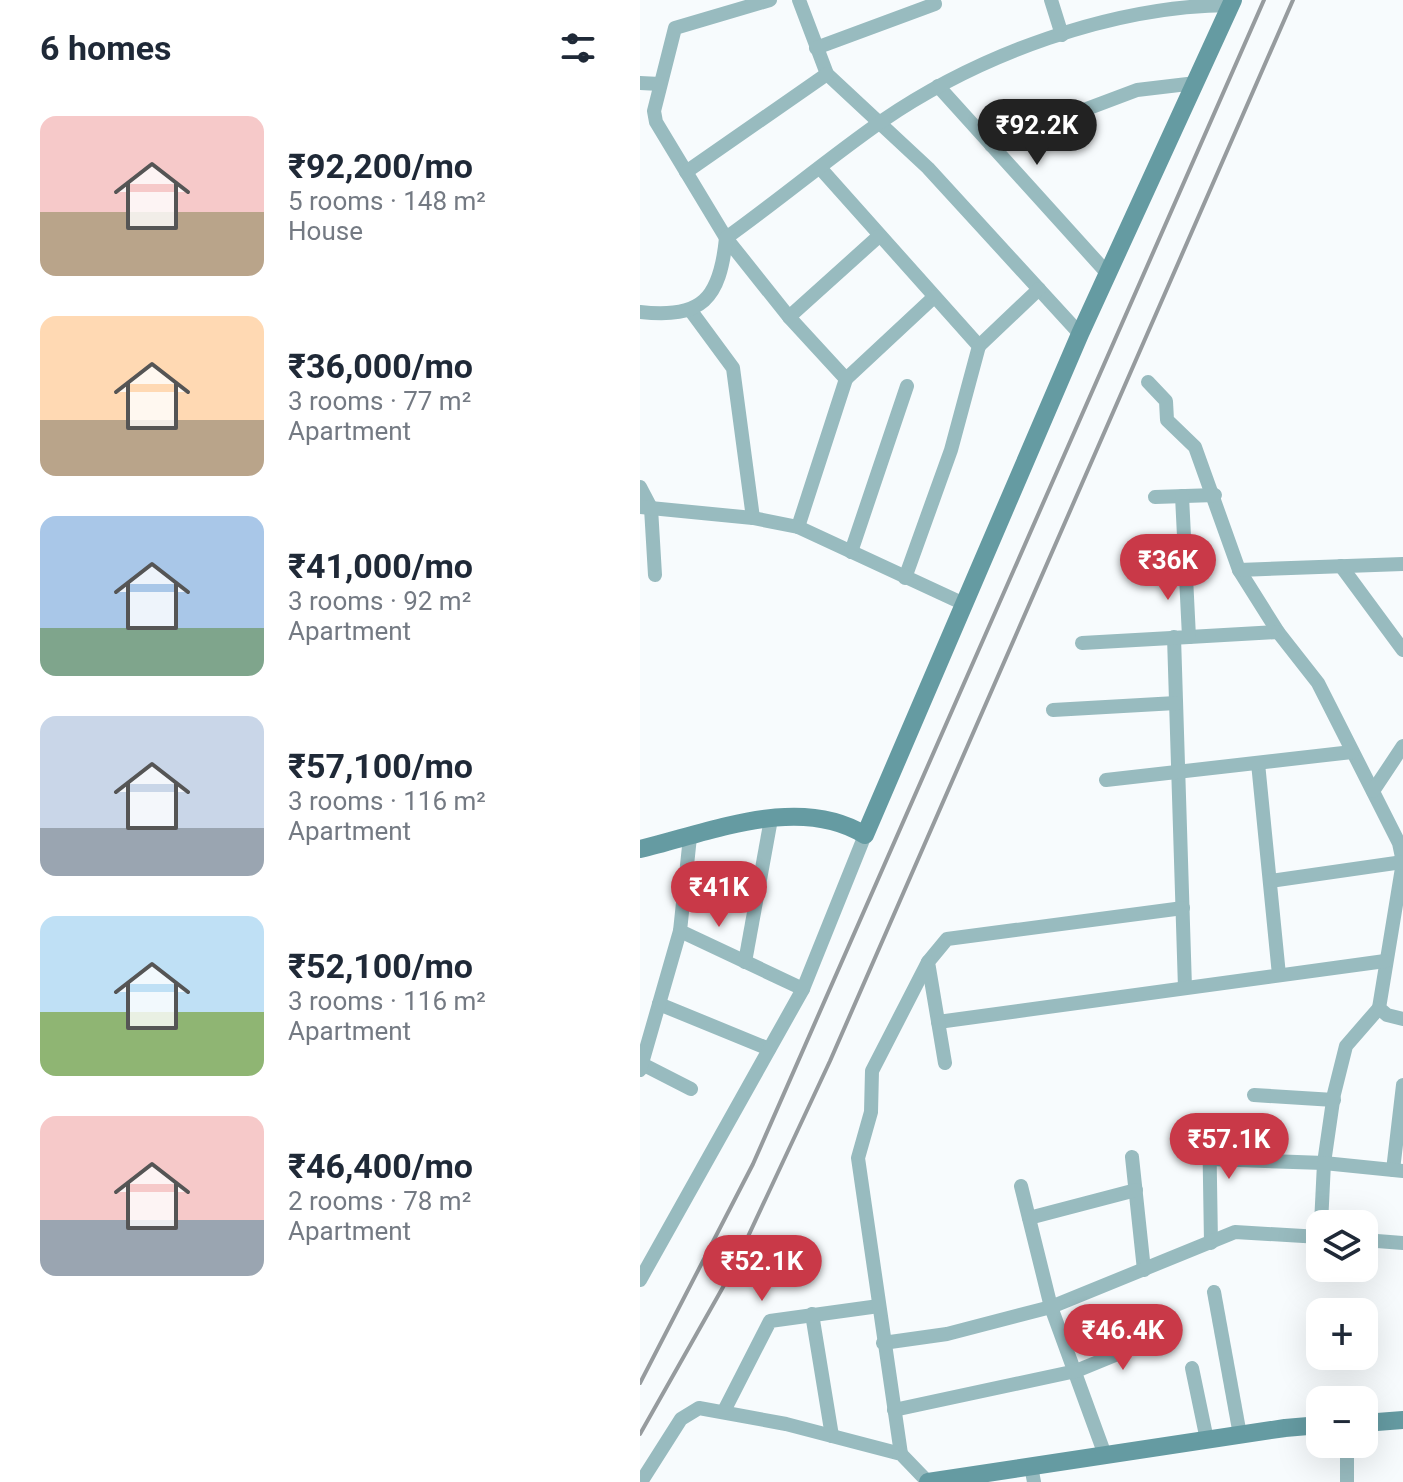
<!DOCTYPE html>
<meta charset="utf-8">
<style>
body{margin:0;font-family:Roboto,sans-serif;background:#f6f6f7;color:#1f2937;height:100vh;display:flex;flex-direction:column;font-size:30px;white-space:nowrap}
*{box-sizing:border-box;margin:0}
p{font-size:26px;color:#747a83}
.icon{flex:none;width:44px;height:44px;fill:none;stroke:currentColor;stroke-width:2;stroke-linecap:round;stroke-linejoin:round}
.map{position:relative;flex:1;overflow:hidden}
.details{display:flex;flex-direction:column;background:#fff;width:640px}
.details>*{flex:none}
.controls{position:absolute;left:666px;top:1210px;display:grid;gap:16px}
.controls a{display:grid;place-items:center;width:72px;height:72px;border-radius:16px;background:#fff;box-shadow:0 8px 32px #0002;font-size:40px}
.price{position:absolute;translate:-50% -68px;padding:0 18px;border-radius:28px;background:#c93948;color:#fff;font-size:26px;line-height:52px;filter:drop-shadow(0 2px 4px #0008)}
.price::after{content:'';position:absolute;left:50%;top:48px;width:24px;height:18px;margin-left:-12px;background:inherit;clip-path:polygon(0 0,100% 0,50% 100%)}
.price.on{background:#222;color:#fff}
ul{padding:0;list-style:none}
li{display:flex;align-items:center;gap:24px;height:200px;padding:0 40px}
li span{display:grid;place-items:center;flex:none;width:224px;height:160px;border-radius:16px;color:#555}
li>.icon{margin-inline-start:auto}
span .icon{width:96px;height:96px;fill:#fffc;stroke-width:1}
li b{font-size:34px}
h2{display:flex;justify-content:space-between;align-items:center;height:96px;padding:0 40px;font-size:34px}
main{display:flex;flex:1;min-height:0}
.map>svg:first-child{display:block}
</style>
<main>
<section class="details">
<h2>6 homes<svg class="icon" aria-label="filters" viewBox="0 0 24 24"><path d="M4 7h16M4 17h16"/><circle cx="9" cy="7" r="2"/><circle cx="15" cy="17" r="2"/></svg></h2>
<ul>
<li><span style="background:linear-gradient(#f6c9c9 60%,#b9a48a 0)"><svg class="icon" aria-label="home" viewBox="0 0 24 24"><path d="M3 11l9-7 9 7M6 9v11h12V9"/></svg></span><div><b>₹92,200/mo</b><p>5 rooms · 148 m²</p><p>House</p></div></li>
<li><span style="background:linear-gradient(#ffd9b3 65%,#b9a48a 0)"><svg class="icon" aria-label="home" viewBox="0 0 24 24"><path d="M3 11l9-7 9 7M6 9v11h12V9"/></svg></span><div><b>₹36,000/mo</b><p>3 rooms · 77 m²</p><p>Apartment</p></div></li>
<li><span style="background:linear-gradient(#a9c7e8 70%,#7fa58c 0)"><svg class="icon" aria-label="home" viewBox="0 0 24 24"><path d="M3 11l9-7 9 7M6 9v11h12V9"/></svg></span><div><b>₹41,000/mo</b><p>3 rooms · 92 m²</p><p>Apartment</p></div></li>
<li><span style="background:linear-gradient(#c9d6e8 70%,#9aa5b1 0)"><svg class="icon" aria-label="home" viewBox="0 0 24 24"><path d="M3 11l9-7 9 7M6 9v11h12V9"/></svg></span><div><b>₹57,100/mo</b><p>3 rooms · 116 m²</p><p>Apartment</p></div></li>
<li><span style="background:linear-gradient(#bfe0f5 60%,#8fb573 0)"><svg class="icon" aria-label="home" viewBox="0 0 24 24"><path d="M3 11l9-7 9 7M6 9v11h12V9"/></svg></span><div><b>₹52,100/mo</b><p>3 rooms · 116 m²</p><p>Apartment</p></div></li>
<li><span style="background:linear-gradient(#f6c9c9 65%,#9aa5b1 0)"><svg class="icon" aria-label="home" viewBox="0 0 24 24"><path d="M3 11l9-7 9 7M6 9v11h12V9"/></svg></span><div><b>₹46,400/mo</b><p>2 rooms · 78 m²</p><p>Apartment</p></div></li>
</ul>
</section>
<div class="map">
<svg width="763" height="1482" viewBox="0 0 763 1482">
<rect width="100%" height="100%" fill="#f7fbfd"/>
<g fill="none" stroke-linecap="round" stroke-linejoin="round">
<g stroke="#98bbbf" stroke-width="14">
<polyline points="130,0 35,28 14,111 16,122 86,238 149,317 206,379 158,527"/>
<polyline points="159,0 187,74 288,168 440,334"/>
<polyline points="411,0 422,35"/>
<polyline points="176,48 295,4 293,0"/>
<polyline points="0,83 20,84"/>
<polyline points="298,86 468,274"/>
<polyline points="351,145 497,90 556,83"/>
<polyline points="181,169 339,346 311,450 265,578"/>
<polyline points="46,172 187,74"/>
<polyline points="51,311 93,368 113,518"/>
<path d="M0,312C62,319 80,299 86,238C139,200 189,158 242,121C340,54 471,6 590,5"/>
<polyline points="149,317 239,236"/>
<polyline points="339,346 399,289"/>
<polyline points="206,379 294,297"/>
<polyline points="508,382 526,401 527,420 555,447 599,570 638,632 678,683 759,843 763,862 739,1008 747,1015 763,1019"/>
<polyline points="0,487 11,508 15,575"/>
<polyline points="515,497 575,495"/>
<polyline points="0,507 113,518 158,527 322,603"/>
<polyline points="211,552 267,386"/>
<polyline points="701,566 763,650"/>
<polyline points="599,570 763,564"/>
<polyline points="534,637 545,988"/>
<polyline points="549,637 638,632"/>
<polyline points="442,643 549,637 542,496"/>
<polyline points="413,710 536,703"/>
<polyline points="618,763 639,975"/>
<polyline points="466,780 712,752"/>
<polyline points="733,791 763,746"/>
<polyline points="50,837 40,931 163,989"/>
<polyline points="630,881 763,862"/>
<polyline points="105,962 131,819"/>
<polyline points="19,1004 129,1049"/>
<polyline points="298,1022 745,961"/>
<polyline points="305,1063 288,962 307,939 543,908"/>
<polyline points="2,1064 51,1089"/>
<polyline points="0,1070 40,931"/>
<polyline points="614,1095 694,1100"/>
<polyline points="569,1120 571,1243"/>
<polyline points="492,1157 504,1270"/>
<polyline points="569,1159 684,1163 694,1094 706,1046 739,1008"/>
<polyline points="753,1170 763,1085"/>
<polyline points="381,1186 411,1307 465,1455"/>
<polyline points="389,1218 496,1190"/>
<polyline points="681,1224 684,1163 763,1171"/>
<polyline points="724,1240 763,1243"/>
<polyline points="0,1280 163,989 225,835"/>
<polyline points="574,1292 600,1435"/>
<polyline points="172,1314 192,1436"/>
<polyline points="243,1343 307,1334 411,1307 595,1232 680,1237"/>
<polyline points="552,1368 567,1440"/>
<polyline points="254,1410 436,1371 514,1339"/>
<polyline points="84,1411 130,1321 239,1306"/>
<polyline points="707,1444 707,1482"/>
<polyline points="261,1454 218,1158 231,1112 232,1071 288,962"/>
<polyline points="391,1466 394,1482"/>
<polyline points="1,1482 41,1419 59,1408 146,1424 261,1454 288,1482"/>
</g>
<g stroke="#659ba2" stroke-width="18">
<path d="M0,849C71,832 159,794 225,835L440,334L593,0"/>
<polyline points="724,1423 763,1420"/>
<polyline points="288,1482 645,1428 680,1425"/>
</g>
<g stroke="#969b9e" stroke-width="4">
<polyline points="0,1383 113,1164 624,0"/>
<polyline points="0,1434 91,1273 190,1061 653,0"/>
</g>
</g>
</svg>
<div class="controls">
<a><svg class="icon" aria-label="layers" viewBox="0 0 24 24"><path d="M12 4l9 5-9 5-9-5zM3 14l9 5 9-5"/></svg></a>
<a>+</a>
<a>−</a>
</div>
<b class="price on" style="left:397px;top:167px">₹92.2K</b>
<b class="price" style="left:528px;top:602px">₹36K</b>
<b class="price" style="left:79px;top:929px">₹41K</b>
<b class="price" style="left:589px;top:1181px">₹57.1K</b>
<b class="price" style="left:122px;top:1303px">₹52.1K</b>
<b class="price" style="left:483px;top:1372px">₹46.4K</b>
</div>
</main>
